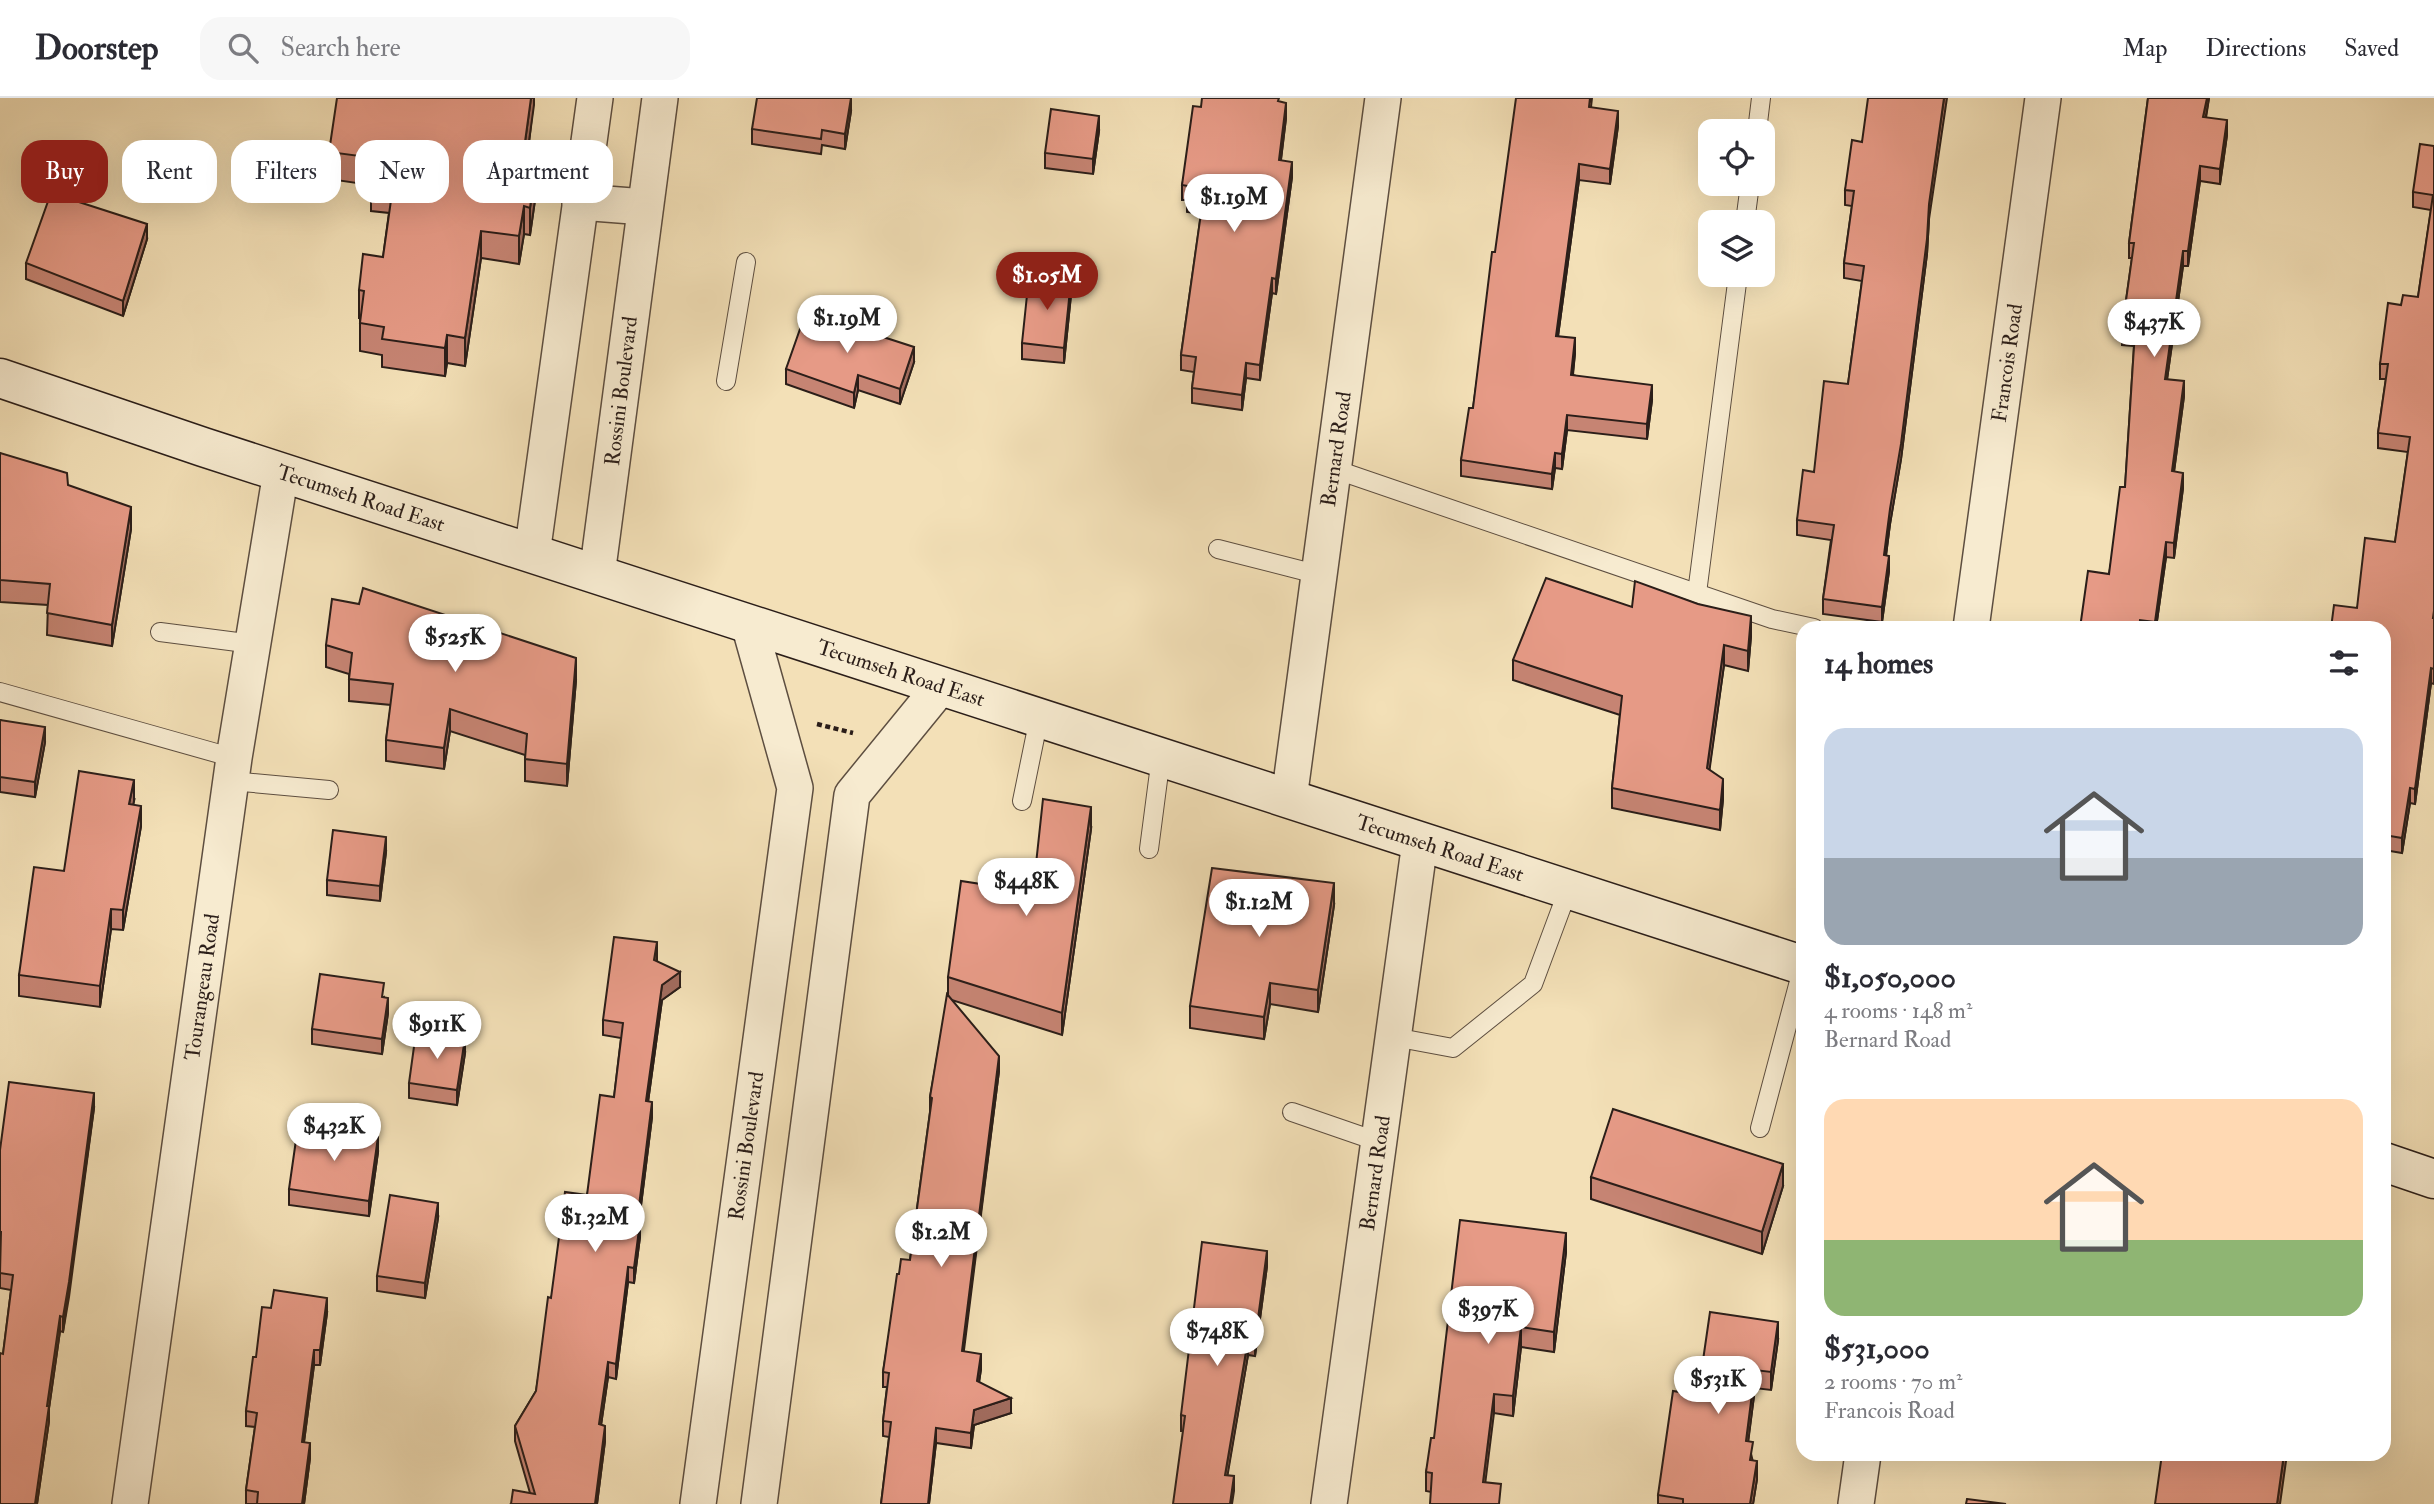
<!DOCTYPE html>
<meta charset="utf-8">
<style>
body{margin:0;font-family:"IM FELL Double Pica",serif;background:#f7f7f7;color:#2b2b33;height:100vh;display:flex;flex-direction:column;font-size:26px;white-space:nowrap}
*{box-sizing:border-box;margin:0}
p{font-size:23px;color:#7c7c81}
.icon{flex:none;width:38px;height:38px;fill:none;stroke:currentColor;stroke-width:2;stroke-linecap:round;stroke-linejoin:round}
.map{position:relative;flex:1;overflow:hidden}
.panel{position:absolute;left:1796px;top:523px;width:595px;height:840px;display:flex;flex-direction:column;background:#fff;border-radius:21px;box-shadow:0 7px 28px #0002}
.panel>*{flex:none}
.guide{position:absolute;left:21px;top:42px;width:665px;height:63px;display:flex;gap:14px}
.controls{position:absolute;left:1698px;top:21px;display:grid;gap:14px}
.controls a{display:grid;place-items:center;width:77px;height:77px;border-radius:14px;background:#fff;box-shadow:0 7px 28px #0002;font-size:35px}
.price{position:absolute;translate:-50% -60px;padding:0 16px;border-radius:24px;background:#fff;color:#222;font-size:23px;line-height:46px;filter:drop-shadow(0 2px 4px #0008)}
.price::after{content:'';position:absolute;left:50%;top:42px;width:21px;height:16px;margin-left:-10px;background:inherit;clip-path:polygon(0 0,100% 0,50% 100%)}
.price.selected{background:#8f2418;color:#fff}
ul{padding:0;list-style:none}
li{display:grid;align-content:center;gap:14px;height:371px;padding:0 28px}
li span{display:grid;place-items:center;height:217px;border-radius:21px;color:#555}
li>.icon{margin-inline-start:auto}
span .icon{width:126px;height:126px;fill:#fffc;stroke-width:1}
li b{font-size:30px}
h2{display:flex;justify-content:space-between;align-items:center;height:84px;padding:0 28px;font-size:30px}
.tag{padding:0 24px;border-radius:21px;background:#fff;box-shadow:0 7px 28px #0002;font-size:24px;line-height:63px}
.tag.selected{background:#8f2418;color:#fff}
header{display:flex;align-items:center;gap:42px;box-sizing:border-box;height:98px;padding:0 35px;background:#fff;border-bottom:2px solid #e1e1e2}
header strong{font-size:33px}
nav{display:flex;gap:38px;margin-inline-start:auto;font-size:24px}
.search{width:490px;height:63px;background:#f7f7f7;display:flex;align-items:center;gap:18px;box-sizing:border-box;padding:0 24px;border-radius:21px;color:#7c7c81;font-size:26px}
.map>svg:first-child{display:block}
</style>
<header>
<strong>Doorstep</strong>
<div class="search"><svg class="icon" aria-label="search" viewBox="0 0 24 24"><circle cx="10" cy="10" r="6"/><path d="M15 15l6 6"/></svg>Search here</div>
<nav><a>Map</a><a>Directions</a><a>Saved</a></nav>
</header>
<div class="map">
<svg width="2434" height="1406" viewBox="0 0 2434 1406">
<rect width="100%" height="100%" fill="#f3e0b7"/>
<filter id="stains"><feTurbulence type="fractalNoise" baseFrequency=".00286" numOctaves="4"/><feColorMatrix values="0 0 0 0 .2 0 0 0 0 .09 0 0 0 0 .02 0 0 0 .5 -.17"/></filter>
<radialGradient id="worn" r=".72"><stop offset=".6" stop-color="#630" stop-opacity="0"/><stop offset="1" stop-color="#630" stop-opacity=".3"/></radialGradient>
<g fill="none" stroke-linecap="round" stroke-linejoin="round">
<g stroke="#5d4e40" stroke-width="20">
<g id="lane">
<polyline points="1757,33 1761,0"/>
<polyline points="1745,124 1750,86"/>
<polyline points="726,283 746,164"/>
<polyline points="1334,371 1772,521 1814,530"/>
<polyline points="1218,451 1320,477"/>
<polyline points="1697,495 1738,177"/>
<polyline points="160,534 253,546"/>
<polyline points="0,594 234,660"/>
<polyline points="231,683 329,692"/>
<polyline points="1022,703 1039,620"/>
<polyline points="1149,751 1161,659"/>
<polyline points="1394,939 1453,950 1533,886 1568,792"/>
<polyline points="1292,1014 1379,1044"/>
<polyline points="1760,1030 1802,872"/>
</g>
</g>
<g stroke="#5d4e40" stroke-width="38">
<g id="street">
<polyline points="580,104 645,109"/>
<polyline points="532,456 595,0"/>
<polyline points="597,477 660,0"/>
<polyline points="1971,530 2043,0"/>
<polyline points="1289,701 1383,0"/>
<polyline points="130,1406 234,660 281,374"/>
<polyline points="698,1406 795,690 749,526"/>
<polyline points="759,1406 852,697 941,588"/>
<polyline points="1329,1406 1420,744"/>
<polyline points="1856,1406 1863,1356"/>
</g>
</g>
<g stroke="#2b1e19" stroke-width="41">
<g id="secondary">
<polyline points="0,280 203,349 1802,867"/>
<polyline points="2384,1064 2434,1081"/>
</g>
</g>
<polyline stroke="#2b1e19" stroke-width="4.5" stroke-dasharray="5 3.5" stroke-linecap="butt" points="817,626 853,635"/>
<use href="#lane" stroke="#f7ebd0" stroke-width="18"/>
<use href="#street" stroke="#f7ebd0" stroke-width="35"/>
<use href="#secondary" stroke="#f7ebd0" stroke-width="38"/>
</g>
<g fill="#c68473" stroke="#2b1e19" stroke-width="2">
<polygon points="534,0 529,45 539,74 530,137 524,136 519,166 481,160 465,268 447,265 445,278 382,269 382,257 360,253 360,220 359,220 359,192 383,159 389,115 371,113 371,87 329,81 329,54"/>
<polygon points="1592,0 1591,9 1618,28 1610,86 1579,82 1558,238 1575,255 1573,277 1652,302 1647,341 1567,332 1562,371 1555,370 1552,391 1461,378 1461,362 1473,310 1495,154"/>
<polygon points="2148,0 2209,0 2206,20 2227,37 2220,86 2200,83 2188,168 2183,168 2167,281 2184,298 2174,374 2183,390 2174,460 2166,459 2156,530 2080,530 2109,476 2125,389 2134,248 2122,247 2122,231 2132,160 2129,160 2129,145"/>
<polygon points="1280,4 1286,20 1281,62 1292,79 1276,196 1272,195 1260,282 1246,280 1242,312 1192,305 1192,290 1194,274 1181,272 1181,257 1201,116 1187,114 1187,102 1182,102 1182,87 1201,9"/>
<polygon points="851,13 845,51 822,47 821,56 752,46 752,31"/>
<polygon points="1099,33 1093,76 1045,70 1045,55"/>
<polygon points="1862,44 1929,121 1927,156 1901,361 1890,426 1886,458 1889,473 1882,524 1823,516 1823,501 1831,442 1797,437 1797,422 1814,374 1848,286 1862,183 1844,180 1844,165 1852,108 1845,107 1845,92"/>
<polygon points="2434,48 2434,586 2431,585 2415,706 2410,705 2402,755 2384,752 2384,530 2357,510 2395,444 2408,354 2378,350 2378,335 2386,281 2380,281 2380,266 2401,207 2418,199 2431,112 2413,109 2413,94"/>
<polygon points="147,141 123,218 26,181 26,165"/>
<polygon points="1071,197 1064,265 1022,261 1022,245"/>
<polygon points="914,264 900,306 858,292 854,310 786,286 786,271"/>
<polygon points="0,355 131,431 112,548 47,537 48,507 0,504"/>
<polygon points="1632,509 1751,538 1748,573 1724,567 1709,672 1723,701 1720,732 1612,710 1612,690 1620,617 1513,582 1513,562"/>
<polygon points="326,547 576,582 567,688 525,683 525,657 450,633 444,671 386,663 386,642 391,607 349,603 349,576 326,569"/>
<polygon points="0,622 45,644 35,699 0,694"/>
<polygon points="134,703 133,707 141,728 123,832 111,831 100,909 19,898 19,877 64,773"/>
<polygon points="1091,731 1062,937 952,902 999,973 963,1253 981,1271 979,1284 1011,1315 974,1327 971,1350 936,1345 929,1406 881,1406 889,1339 883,1338 883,1323 887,1289 883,1289 883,1274 899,1176 910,1162 930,1014 930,999 948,897 948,879 1033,794"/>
<polygon points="386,754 380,803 327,797 327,782"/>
<polygon points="1334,807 1318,914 1270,906 1264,941 1190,930 1190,908"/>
<polygon points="657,859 657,863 680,889 662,902 648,1004 652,1019 639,1124 640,1139 634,1185 628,1184 616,1281 608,1279 601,1327 605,1343 597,1406 511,1406 530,1395 515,1343 515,1328 536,1293 551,1200 587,1097 614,999 621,940 603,937 603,922"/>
<polygon points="384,899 388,915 382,956 312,946 312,931"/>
<polygon points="465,955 457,1007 409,1000 409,985"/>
<polygon points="94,1010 69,1199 63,1234 60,1233 49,1310 49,1323 37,1406 0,1406 3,1256 11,1192 0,1190 0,1052"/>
<polygon points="378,1054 369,1118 289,1107 289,1091"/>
<polygon points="1591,1079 1783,1088 1762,1156 1591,1101"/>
<polygon points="438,1120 425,1200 377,1193 377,1178"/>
<polygon points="1566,1154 1554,1254 1521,1249 1513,1318 1494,1315 1431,1394 1426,1393 1426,1374 1434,1340"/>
<polygon points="1267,1168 1255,1258 1248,1257 1227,1377 1234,1393 1183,1333 1181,1333 1181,1317"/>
<polygon points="327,1215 320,1267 314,1267 304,1344 310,1360 304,1406 246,1406 246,1392 255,1329 246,1328 246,1313 256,1259"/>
<polygon points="1778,1242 1771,1292 1755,1290 1748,1343 1757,1381 1753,1406 1658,1406 1658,1397 1698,1297"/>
</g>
<g fill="#a16c5e" stroke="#2b1e19" stroke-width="2">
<polygon points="531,0 534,0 534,7 525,72 525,44"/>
<polygon points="851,0 851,13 845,51 845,36"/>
<polygon points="1944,0 1947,0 1929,121 1927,156 1901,361 1890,426 1884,472 1884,457 1929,106"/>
<polygon points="2207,0 2209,0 2203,34 2203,19"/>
<polygon points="1286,5 1286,20 1279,77 1279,62"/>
<polygon points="1618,13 1618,28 1610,86 1610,71"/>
<polygon points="1099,18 1099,33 1093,76 1093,61"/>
<polygon points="2227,22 2227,37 2220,86 2220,71"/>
<polygon points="539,46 539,74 530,137 530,110"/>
<polygon points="1292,64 1292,79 1276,196 1276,181"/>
<polygon points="1579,66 1579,82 1556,253 1556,238"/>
<polygon points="2200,68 2200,83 2188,168 2188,153"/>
<polygon points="524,108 524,136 519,166 519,138"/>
<polygon points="147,126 147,141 123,218 123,203"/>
<polygon points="481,133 481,160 465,268 465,240"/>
<polygon points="2183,153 2183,168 2165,296 2165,281"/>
<polygon points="1272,180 1272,195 1260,282 1260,267"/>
<polygon points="1071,182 1071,197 1064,265 1064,250"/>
<polygon points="447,237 447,265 445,278 445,250"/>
<polygon points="1575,240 1575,255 1571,292 1571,277"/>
<polygon points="914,249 914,264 900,306 900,291"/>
<polygon points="1246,265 1246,280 1242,312 1242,297"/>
<polygon points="858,277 858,292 854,310 854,295"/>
<polygon points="2184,283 2184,298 2172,388 2172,373"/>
<polygon points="1652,287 1652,302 1647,341 1647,326"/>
<polygon points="1567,317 1567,332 1562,371 1562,356"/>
<polygon points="1555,355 1555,370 1552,391 1552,376"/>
<polygon points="2183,375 2183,390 2174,460 2174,445"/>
<polygon points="131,409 131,431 112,548 112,527"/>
<polygon points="2166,444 2166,459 2156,530 2155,530"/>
<polygon points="1889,458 1889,473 1882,524 1882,509"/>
<polygon points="1751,518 1751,538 1748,573 1748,553"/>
<polygon points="1724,547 1724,567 1707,690 1707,670"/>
<polygon points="576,560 576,582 567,688 567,666"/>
<polygon points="2431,570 2431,585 2415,706 2415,691"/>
<polygon points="450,611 450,633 444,671 444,650"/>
<polygon points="45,629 45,644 35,699 35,684"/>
<polygon points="1723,681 1723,701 1720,732 1720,712"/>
<polygon points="134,682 134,703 129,726 129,706"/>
<polygon points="2410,690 2410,705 2402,755 2402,740"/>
<polygon points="141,708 141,728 123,832 123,812"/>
<polygon points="1091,709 1091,731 1062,937 1062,915"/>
<polygon points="386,739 386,754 380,803 380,788"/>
<polygon points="1334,785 1334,807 1318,914 1318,892"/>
<polygon points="111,811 111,831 100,909 100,888"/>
<polygon points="657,844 657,859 654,877 654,862"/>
<polygon points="680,874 680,889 662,902 646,1018 646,1003 662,887"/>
<polygon points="1270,885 1270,906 1264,941 1264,919"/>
<polygon points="388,900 388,915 382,956 382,941"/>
<polygon points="465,940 465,955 457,1007 457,992"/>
<polygon points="999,958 999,973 962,1268 962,1253"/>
<polygon points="94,995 94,1010 63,1234 63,1219"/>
<polygon points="652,1004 652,1019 637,1139 637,1124"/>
<polygon points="378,1039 378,1054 369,1118 369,1103"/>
<polygon points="1783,1066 1783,1088 1762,1156 1762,1134"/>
<polygon points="438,1105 438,1120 425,1200 425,1185"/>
<polygon points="640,1124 640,1139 634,1185 634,1170"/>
<polygon points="1566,1135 1566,1154 1554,1254 1554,1234"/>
<polygon points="1267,1153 1267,1168 1255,1258 1255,1243"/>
<polygon points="628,1169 628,1184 616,1281 616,1266"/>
<polygon points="327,1200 327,1215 320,1267 320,1252"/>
<polygon points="60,1218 60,1233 49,1310 49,1323 37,1406 35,1406 47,1308"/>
<polygon points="1778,1224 1778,1242 1771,1292 1771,1274"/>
<polygon points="1521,1229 1521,1249 1513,1318 1513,1298"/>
<polygon points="1248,1242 1248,1257 1225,1392 1225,1377"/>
<polygon points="314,1252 314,1267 302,1359 302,1344"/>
<polygon points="981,1256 981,1271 977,1298 977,1283"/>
<polygon points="608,1264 608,1279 599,1341 599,1326"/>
<polygon points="1755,1272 1755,1290 1746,1361 1746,1343"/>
<polygon points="1494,1296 1494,1315 1483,1403 1483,1384"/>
<polygon points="1011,1300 1011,1315 974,1327 971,1350 971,1335 974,1312"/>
<polygon points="605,1328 605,1343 597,1406 595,1406"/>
<polygon points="936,1330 936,1345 929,1406 928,1406"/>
<polygon points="310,1345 310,1360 304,1406 302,1406"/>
<polygon points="2284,1356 2287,1356 2280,1406 2277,1406"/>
<polygon points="1757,1363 1757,1381 1753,1406 1750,1406"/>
<polygon points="1234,1378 1234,1393 1232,1406 1230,1406"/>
</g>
<g fill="#e69a86" stroke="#2b1e19" stroke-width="2">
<polygon points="337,0 531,0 525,44 539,46 530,110 524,108 519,138 481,133 465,240 447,237 445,250 382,241 384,229 360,225 364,193 359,192 363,156 383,159 393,88 371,85 375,60 329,54"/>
<polygon points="757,0 851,0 845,36 822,32 821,41 752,31"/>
<polygon points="1202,0 1279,0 1278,3 1286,5 1279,62 1292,64 1276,181 1272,180 1260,267 1246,265 1242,297 1192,290 1196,259 1181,257 1203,101 1187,99 1188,88 1182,87 1193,8 1201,9"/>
<polygon points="1516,0 1590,0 1589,9 1618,13 1610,71 1579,66 1556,238 1575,240 1571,277 1652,287 1647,326 1567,317 1562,356 1555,355 1552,376 1461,362 1469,310 1473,310 1492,154 1495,154"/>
<polygon points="1868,0 1944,0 1929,106 1927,141 1901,346 1890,411 1884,457 1889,458 1882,509 1823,501 1834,427 1797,422 1803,372 1814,374 1824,283 1848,286 1864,168 1844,165 1854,93 1845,92 1852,42 1862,44"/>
<polygon points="2148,0 2207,0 2203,19 2227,22 2220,71 2200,68 2188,153 2183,153 2165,281 2184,283 2172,373 2183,375 2174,445 2166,444 2155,524 2140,522 2139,530 2080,530 2088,473 2109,476 2120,389 2125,389 2135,233 2122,231 2134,145 2129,145"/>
<polygon points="1051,11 1099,18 1093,61 1045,55"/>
<polygon points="2420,46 2434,48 2434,513 2433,520 2434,520 2434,571 2431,570 2415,691 2410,690 2402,740 2384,737 2384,530 2331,530 2334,507 2357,510 2365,440 2395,444 2410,339 2378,335 2388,266 2380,266 2388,205 2401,207 2403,197 2418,199 2433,97 2413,94"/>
<polygon points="51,95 147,126 123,203 26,165"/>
<polygon points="1029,178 1071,182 1064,250 1022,245"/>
<polygon points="806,214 914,249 900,291 858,277 854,295 786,271"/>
<polygon points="0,355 67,375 68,387 131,409 112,527 47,515 50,486 0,482"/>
<polygon points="1546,480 1632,509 1635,483 1698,506 1751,518 1748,553 1724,547 1707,670 1723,681 1720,712 1612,690 1622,598 1513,562"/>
<polygon points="363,490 576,560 567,666 525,661 527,636 450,611 444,650 386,642 393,586 349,581 352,555 326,547 332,501 359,506"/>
<polygon points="0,622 45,629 35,684 0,679"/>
<polygon points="79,673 134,682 129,706 141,708 123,812 111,811 100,888 19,877 34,769 64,773"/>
<polygon points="1043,701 1091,709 1062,915 948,879 961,783 1033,794"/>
<polygon points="333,732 386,739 380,788 327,782"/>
<polygon points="1212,770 1334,785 1318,892 1270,885 1264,919 1190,908"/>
<polygon points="614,839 657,844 654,862 680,874 662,887 646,1003 652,1004 637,1124 640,1124 634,1170 628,1169 616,1266 608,1264 599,1326 605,1328 595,1406 511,1406 513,1392 535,1396 515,1328 536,1293 548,1199 551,1200 565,1094 587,1097 600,997 614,999 623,925 603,922"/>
<polygon points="320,876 384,885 382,899 388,900 382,941 312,931"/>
<polygon points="947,896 999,958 962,1253 981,1256 977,1283 1011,1300 974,1312 971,1335 936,1330 928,1406 881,1406 891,1324 883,1323 889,1275 883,1274 897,1176 899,1176 901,1161 910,1162 932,1000 930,999"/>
<polygon points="416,934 465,940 457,992 409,985"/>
<polygon points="9,984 94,995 69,1184 63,1219 60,1218 47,1308 49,1308 35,1406 0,1406 0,1255 3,1256 13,1177 0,1175 1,1134 0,1134 0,1052"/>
<polygon points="1613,1011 1783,1066 1762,1134 1591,1079"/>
<polygon points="298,1028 378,1039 369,1103 289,1091"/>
<polygon points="390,1097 438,1105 425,1185 377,1178"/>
<polygon points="1460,1122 1566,1135 1554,1234 1521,1229 1513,1298 1494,1296 1483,1384 1501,1386 1499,1406 1430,1406 1432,1375 1426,1374 1431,1340 1434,1340"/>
<polygon points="1202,1144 1267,1153 1255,1243 1248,1242 1225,1377 1234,1378 1230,1406 1173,1406 1185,1318 1181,1317"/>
<polygon points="274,1192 327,1200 320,1252 314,1252 302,1344 310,1345 302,1406 257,1406 258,1394 246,1392 257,1315 246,1313 253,1259 256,1259 262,1209 271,1210"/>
<polygon points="1710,1214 1778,1224 1771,1274 1755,1272 1746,1343 1753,1344 1750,1362 1757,1363 1750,1406 1683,1406 1683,1401 1658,1397 1673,1293 1698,1297"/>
<polygon points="2162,1356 2284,1356 2277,1406 2155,1406"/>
<polygon points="1967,1401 2006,1406 1966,1406"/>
</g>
<g text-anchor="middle" stroke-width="5" stroke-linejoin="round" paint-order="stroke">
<g font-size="21" fill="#2b1e19" stroke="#f7ebd0">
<text transform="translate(2007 265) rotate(-82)" y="7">Francois Road</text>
<text transform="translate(621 293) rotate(-83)" y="7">Rossini Boulevard</text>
<text transform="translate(1336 351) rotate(-82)" y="7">Bernard Road</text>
<text transform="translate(361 400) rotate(18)" y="7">Tecumseh Road East</text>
<text transform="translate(901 575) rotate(18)" y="7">Tecumseh Road East</text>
<text transform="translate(1440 750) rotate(18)" y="7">Tecumseh Road East</text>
<text transform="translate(202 889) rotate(-82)" y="7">Tourangeau Road</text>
<text transform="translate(746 1048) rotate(-82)" y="7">Rossini Boulevard</text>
<text transform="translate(1375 1075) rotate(-82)" y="7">Bernard Road</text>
</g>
</g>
<rect width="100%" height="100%" filter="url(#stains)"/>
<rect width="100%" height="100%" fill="url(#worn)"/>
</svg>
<div class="controls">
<a><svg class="icon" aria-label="locate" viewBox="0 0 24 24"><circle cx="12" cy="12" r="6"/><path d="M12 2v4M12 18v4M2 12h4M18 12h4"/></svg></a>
<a><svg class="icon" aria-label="layers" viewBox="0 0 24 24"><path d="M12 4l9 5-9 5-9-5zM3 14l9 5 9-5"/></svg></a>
</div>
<b class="price" style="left:1234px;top:136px">$1.19M</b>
<b class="price selected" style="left:1047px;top:214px">$1.05M</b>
<b class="price" style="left:847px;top:257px">$1.19M</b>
<b class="price" style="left:2154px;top:261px">$437K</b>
<b class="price" style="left:455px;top:576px">$525K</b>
<b class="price" style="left:1026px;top:820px">$448K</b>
<b class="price" style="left:1259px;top:841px">$1.12M</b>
<b class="price" style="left:437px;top:963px">$911K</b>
<b class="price" style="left:334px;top:1065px">$432K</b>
<b class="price" style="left:595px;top:1156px">$1.32M</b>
<b class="price" style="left:941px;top:1171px">$1.2M</b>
<b class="price" style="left:1488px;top:1248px">$397K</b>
<b class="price" style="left:1217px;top:1270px">$748K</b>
<b class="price" style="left:1718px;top:1318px">$531K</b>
<div class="guide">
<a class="tag selected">Buy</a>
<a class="tag">Rent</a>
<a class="tag">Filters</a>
<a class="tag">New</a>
<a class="tag">Apartment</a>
</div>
<section class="panel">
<h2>14 homes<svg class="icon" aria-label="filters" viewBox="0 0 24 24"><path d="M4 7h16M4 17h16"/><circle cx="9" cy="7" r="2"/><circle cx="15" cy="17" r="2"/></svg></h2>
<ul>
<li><span style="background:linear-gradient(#c9d6e8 60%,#9aa5b1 0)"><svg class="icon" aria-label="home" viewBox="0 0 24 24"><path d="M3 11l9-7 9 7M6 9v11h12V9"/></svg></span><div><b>$1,050,000</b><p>4 rooms · 148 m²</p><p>Bernard Road</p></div></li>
<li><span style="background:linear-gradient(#ffd9b3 65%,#8fb573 0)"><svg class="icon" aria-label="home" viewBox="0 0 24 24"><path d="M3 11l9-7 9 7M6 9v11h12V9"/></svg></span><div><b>$531,000</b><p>2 rooms · 70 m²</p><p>Francois Road</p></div></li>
</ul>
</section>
</div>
